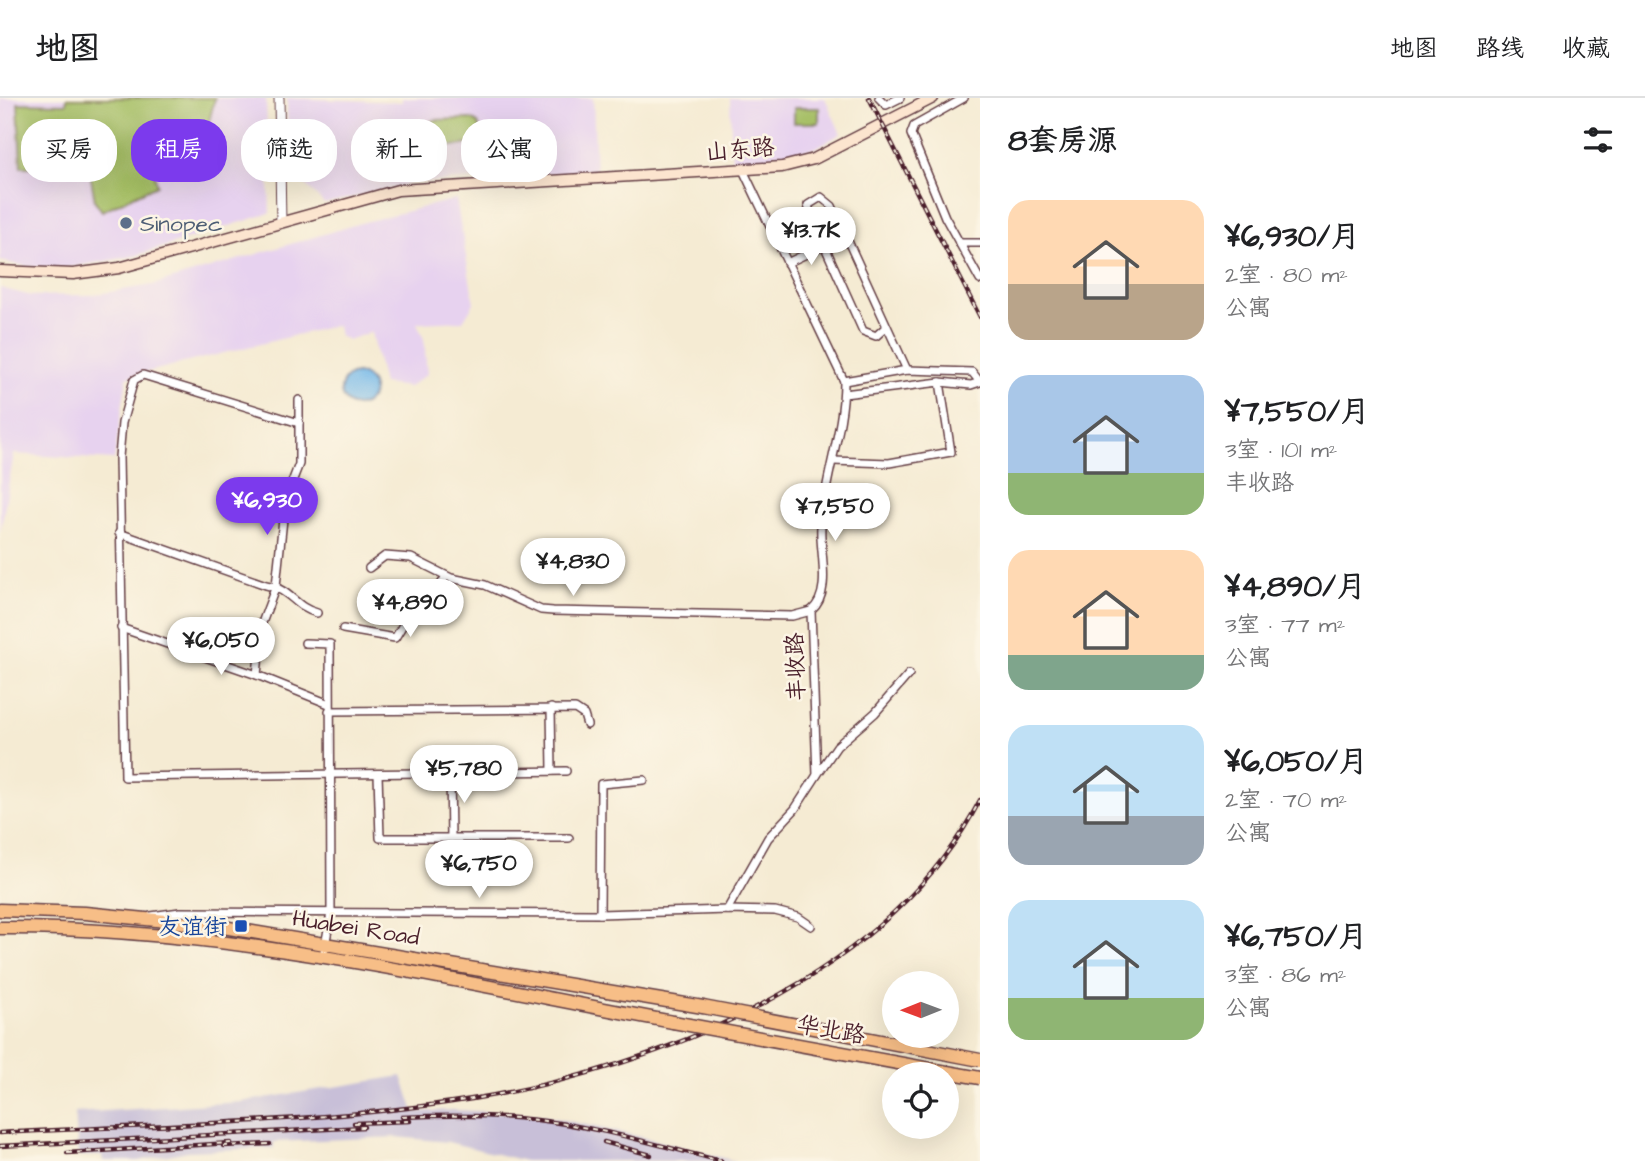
<!DOCTYPE html>
<html lang="zh">
<meta charset="utf-8">
<style>
body{margin:0;font-family:"Architects Daughter","LXGW WenKai TC",sans-serif;background:#f6f6f6;color:#202124;height:100vh;display:flex;flex-direction:column;font-size:26px;white-space:nowrap}
*{box-sizing:border-box;margin:0}
p{font-size:23px;color:#757577}
.icon{flex:none;width:38px;height:38px;fill:none;stroke:currentColor;stroke-width:2;stroke-linecap:round;stroke-linejoin:round}
.map{position:relative;flex:1;overflow:hidden}
.details{display:flex;flex-direction:column;background:#fff;width:665px}
.details>*{flex:none}
.banner{position:absolute;left:21px;top:21px;width:665px;height:63px;display:flex;gap:14px}
.needle{width:46px;rotate:269deg}
.fabs{position:absolute;left:882px;top:873px;display:grid;gap:14px}
.fabs a{display:grid;place-items:center;width:77px;height:77px;border-radius:50%;background:#fff;box-shadow:0 7px 28px #0002;font-size:35px}
.price{position:absolute;translate:-50% -60px;padding:0 16px;border-radius:24px;background:#fff;color:#222;font-size:23px;line-height:46px;filter:drop-shadow(0 2px 4px #0008)}
.price::after{content:'';position:absolute;left:50%;top:42px;width:21px;height:16px;margin-left:-10px;background:inherit;clip-path:polygon(0 0,100% 0,50% 100%)}
.price.current{background:#7c3aed;color:#fff}
ul{padding:0;list-style:none}
li{display:flex;align-items:center;gap:21px;height:175px;padding:0 28px}
li span{display:grid;place-items:center;flex:none;width:196px;height:140px;border-radius:21px;color:#555}
li>.icon{margin-inline-start:auto}
span .icon{width:84px;height:84px;fill:#fffc;stroke-width:1}
li b{font-size:30px}
h2{display:flex;justify-content:space-between;align-items:center;height:84px;padding:0 28px;font-size:30px}
.pill{padding:0 24px;border-radius:28px;background:#fff;box-shadow:0 7px 28px #0002;font-size:24px;line-height:63px}
.pill.current{background:#7c3aed;color:#fff}
header{display:flex;align-items:center;gap:42px;box-sizing:border-box;height:98px;padding:0 35px;background:#fff;border-bottom:2px solid #e0e0e0}
header strong{font-size:33px}
nav{display:flex;gap:38px;margin-inline-start:auto;font-size:24px}
main{display:flex;flex:1;min-height:0}
.map>svg:first-child{display:block}
</style>
<header>
<strong>地图</strong>
<nav><a>地图</a><a>路线</a><a>收藏</a></nav>
</header>
<main>
<div class="map">
<svg width="980" height="1063" viewBox="0 0 980 1063">
<rect width="100%" height="100%" fill="#fcf5e5"/>
<filter id="ink" filterUnits="userSpaceOnUse"><feTurbulence type="fractalNoise" baseFrequency=".0143" numOctaves="2"/><feDisplacementMap in="SourceGraphic" scale="14" xChannelSelector="R" yChannelSelector="G"/><feConvolveMatrix kernelMatrix="1 2 1 2 8 2 1 2 1" color-interpolation-filters="sRGB"/></filter>
<filter id="wash" filterUnits="userSpaceOnUse"><feTurbulence type="fractalNoise" baseFrequency=".00686" numOctaves="4" result="noise"/><feDisplacementMap in="SourceGraphic" scale="28" xChannelSelector="R" yChannelSelector="G"/><feGaussianBlur stdDeviation="1.57" result="paint"/><feColorMatrix in="noise" values="0 0 0 0 0 0 0 0 0 0 0 0 0 0 0 0 0 1.4 0 .05"/><feComposite in="paint" operator="in"/></filter>
<g filter="url(#wash)">
<rect width="100%" height="100%" fill="#f5ebd3"/>
<g fill="#e7d2ef">
<polygon points="0,0 67,0 67,6 22,69 89,69 95,103 153,75 205,39 215,0 266,0 270,115 135,158 66,170 30,169 0,163"/>
<polygon points="287,0 402,4 402,0 593,0 596,73 414,85 324,106 288,68"/>
<polygon points="730,0 825,0 841,36 815,50 732,67"/>
<polygon points="456,101 474,205 463,223 417,225 424,241 427,276 409,289 383,286 371,234 348,242 339,238 337,227 127,279 114,362 14,356 0,435 0,190 32,198 92,197 153,187 361,125"/>
</g>
<polygon fill="#c8bfd8" points="402,978 414,1014 454,1012 540,1017 651,1041 735,1063 525,1063 448,1044 396,1039 274,1044 274,1050 188,1053 139,1063 103,1063 102,1058 78,1058 75,1015 241,1004"/>
<g fill="#a4be64" stroke="#776e48" stroke-width="2">
<polygon points="67,0 215,0 205,39 154,74 157,87 102,113 95,103 89,69 21,69 18,5 66,6"/>
<rect x="794" y="10" width="25" height="15"/>
<path d="M471,21L478,25L481,34L479,42C466,49 440,51 428,42L427,27L433,22Z"/>
</g>
<circle fill="#73b8e9" stroke="#5e6c8a" stroke-width="2" cx="357" cy="292" r="16"/>
</g>
<g filter="url(#ink)">
<g fill="none" stroke-linecap="round" stroke-linejoin="round">
<g stroke="#643e44" stroke-width="10">
<g id="minor">
<polyline points="879,0 886,7 900,0"/>
<polyline points="964,0 914,28 911,36 945,119 980,182"/>
<polyline points="959,145 980,145"/>
<polyline points="787,165 823,148"/>
<polyline points="887,228 876,238 863,233 811,118 808,107 821,99 832,108 907,272"/>
<polyline points="844,283 907,272 972,274 980,284 971,287 940,284 844,296"/>
<polyline points="299,325 143,277 134,282 122,325 119,359 125,679 566,673"/>
<polyline points="833,363 889,365 951,354 940,284"/>
<path d="M119,435L266,487C291,491 294,509 317,515"/>
<polyline points="369,470 385,458 411,460 451,480 485,487 541,512 553,513 792,518 811,513"/>
<polyline points="121,530 257,577 329,606"/>
<polyline points="343,531 395,540 404,525 425,513 446,478"/>
<polyline points="305,545 330,546 331,815 323,859"/>
<polyline points="257,577 262,525 276,488 285,402 299,366 299,302"/>
<polyline points="551,610 552,673"/>
<polyline points="329,613 575,611 584,617 587,627"/>
<polyline points="450,675 451,740"/>
<polyline points="378,676 380,740 569,740"/>
<polyline points="817,677 837,648 875,615 909,576"/>
<path d="M727,812L768,740L795,711L817,677L811,513C833,495 819,453 821,429C824,379 844,333 844,283L744,74"/>
<polyline points="600,816 601,686 644,682"/>
<polyline points="151,818 180,814 600,816 727,812 775,813 798,819 811,828"/>
</g>
</g>
<g stroke="#643e44" stroke-width="11">
<polyline id="tertiary" points="279,0 281,125"/>
</g>
<g stroke="#643e44" stroke-width="13">
<polyline id="secondary" points="0,173 73,176 119,170 398,92 782,69 814,61 933,0"/>
</g>
<g stroke="#643e44" stroke-width="15">
<g id="trunk">
<polyline points="0,812 85,815 217,828 703,909"/>
<path d="M0,830C227,829 451,883 673,924"/>
</g>
</g>
<use href="#minor" stroke="#fff" stroke-width="7"/>
<use href="#tertiary" stroke="#fff" stroke-width="9"/>
<use href="#secondary" stroke="#fce5cf" stroke-width="10"/>
<use href="#trunk" stroke="#f7be87" stroke-width="12"/>
<g stroke="#4a1f2b" stroke-width="4.5">
<g id="rail">
<polyline points="869,0 980,219"/>
<path d="M402,1019C447,1017 492,1017 537,1022C599,1029 660,1048 721,1063"/>
<polyline points="354,1025 410,1023"/>
<path d="M0,1035C157,1026 316,1026 472,1001C659,970 889,879 980,702"/>
<polyline points="604,1044 651,1057"/>
<polyline points="0,1048 364,1029"/>
<polyline points="223,1048 270,1046"/>
<polyline points="67,1055 231,1045"/>
</g>
</g>
<use href="#rail" stroke="#fcf5e5" stroke-width="2" stroke-dasharray="5" stroke-linecap="butt"/>
<g stroke="#643e44" stroke-width="15" stroke-linecap="butt">
<g id="trunk-bridge">
<polyline points="703,909 980,962"/>
<polyline points="673,924 980,980"/>
</g>
</g>
<use href="#trunk-bridge" stroke="#f7be87" stroke-width="12"/>
</g>
</g>
<circle fill="#5c6f8a" stroke="#fcf5e5" stroke-width="2.5" cx="126" cy="125" r="7"/>
<rect fill="#1a4fb4" stroke="#fcf5e5" stroke-width="2.5" x="234" y="821" width="14" height="14" rx="3.5"/>
<g text-anchor="middle" stroke-width="5" stroke-linejoin="round" paint-order="stroke">
<g font-size="23" fill="#4a1f2b" stroke="#fcf5e5">
<text transform="translate(740 51) rotate(-5)" y="8">山东路</text>
<text transform="translate(795 569) rotate(-92)" y="8">丰收路</text>
<text transform="translate(356 829) rotate(9)" y="8">Huabei Road</text>
<text transform="translate(831 931) rotate(10)" y="8">华北路</text>
</g>
<g font-size="23" fill="#4e5e75" stroke="#fcf5e5" text-anchor="start">
<text x="140" y="133">Sinopec</text>
</g>
<g font-size="23" fill="#164399" stroke="#fcf5e5" text-anchor="end">
<text x="227" y="836">友谊街</text>
</g>
</g>
</svg>
<div class="fabs">
<a><svg class="needle" viewBox="-14 -14 28 28"><path d="M0-13l5 13h-10z" fill="#e53935"/><path d="M0 13l5-13h-10z" fill="#757577"/></svg></a>
<a><svg class="icon" aria-label="locate" viewBox="0 0 24 24"><circle cx="12" cy="12" r="6"/><path d="M12 2v4M12 18v4M2 12h4M18 12h4"/></svg></a>
</div>
<b class="price" style="left:811px;top:169px">¥13.7K</b>
<b class="price current" style="left:267px;top:439px">¥6,930</b>
<b class="price" style="left:835px;top:445px">¥7,550</b>
<b class="price" style="left:573px;top:500px">¥4,830</b>
<b class="price" style="left:410px;top:541px">¥4,890</b>
<b class="price" style="left:221px;top:579px">¥6,050</b>
<b class="price" style="left:464px;top:707px">¥5,780</b>
<b class="price" style="left:479px;top:802px">¥6,750</b>
<div class="banner">
<a class="pill">买房</a>
<a class="pill current">租房</a>
<a class="pill">筛选</a>
<a class="pill">新上</a>
<a class="pill">公寓</a>
</div>
</div>
<section class="details">
<h2>8套房源<svg class="icon" aria-label="filters" viewBox="0 0 24 24"><path d="M4 7h16M4 17h16"/><circle cx="9" cy="7" r="2"/><circle cx="15" cy="17" r="2"/></svg></h2>
<ul>
<li><span style="background:linear-gradient(#ffd9b3 60%,#b9a48a 0)"><svg class="icon" aria-label="home" viewBox="0 0 24 24"><path d="M3 11l9-7 9 7M6 9v11h12V9"/></svg></span><div><b>¥6,930/月</b><p>2室 · 80 m²</p><p>公寓</p></div></li>
<li><span style="background:linear-gradient(#a9c7e8 70%,#8fb573 0)"><svg class="icon" aria-label="home" viewBox="0 0 24 24"><path d="M3 11l9-7 9 7M6 9v11h12V9"/></svg></span><div><b>¥7,550/月</b><p>3室 · 101 m²</p><p>丰收路</p></div></li>
<li><span style="background:linear-gradient(#ffd9b3 75%,#7fa58c 0)"><svg class="icon" aria-label="home" viewBox="0 0 24 24"><path d="M3 11l9-7 9 7M6 9v11h12V9"/></svg></span><div><b>¥4,890/月</b><p>3室 · 77 m²</p><p>公寓</p></div></li>
<li><span style="background:linear-gradient(#bfe0f5 65%,#9aa5b1 0)"><svg class="icon" aria-label="home" viewBox="0 0 24 24"><path d="M3 11l9-7 9 7M6 9v11h12V9"/></svg></span><div><b>¥6,050/月</b><p>2室 · 70 m²</p><p>公寓</p></div></li>
<li><span style="background:linear-gradient(#bfe0f5 70%,#8fb573 0)"><svg class="icon" aria-label="home" viewBox="0 0 24 24"><path d="M3 11l9-7 9 7M6 9v11h12V9"/></svg></span><div><b>¥6,750/月</b><p>3室 · 86 m²</p><p>公寓</p></div></li>
</ul>
</section>
</main>
